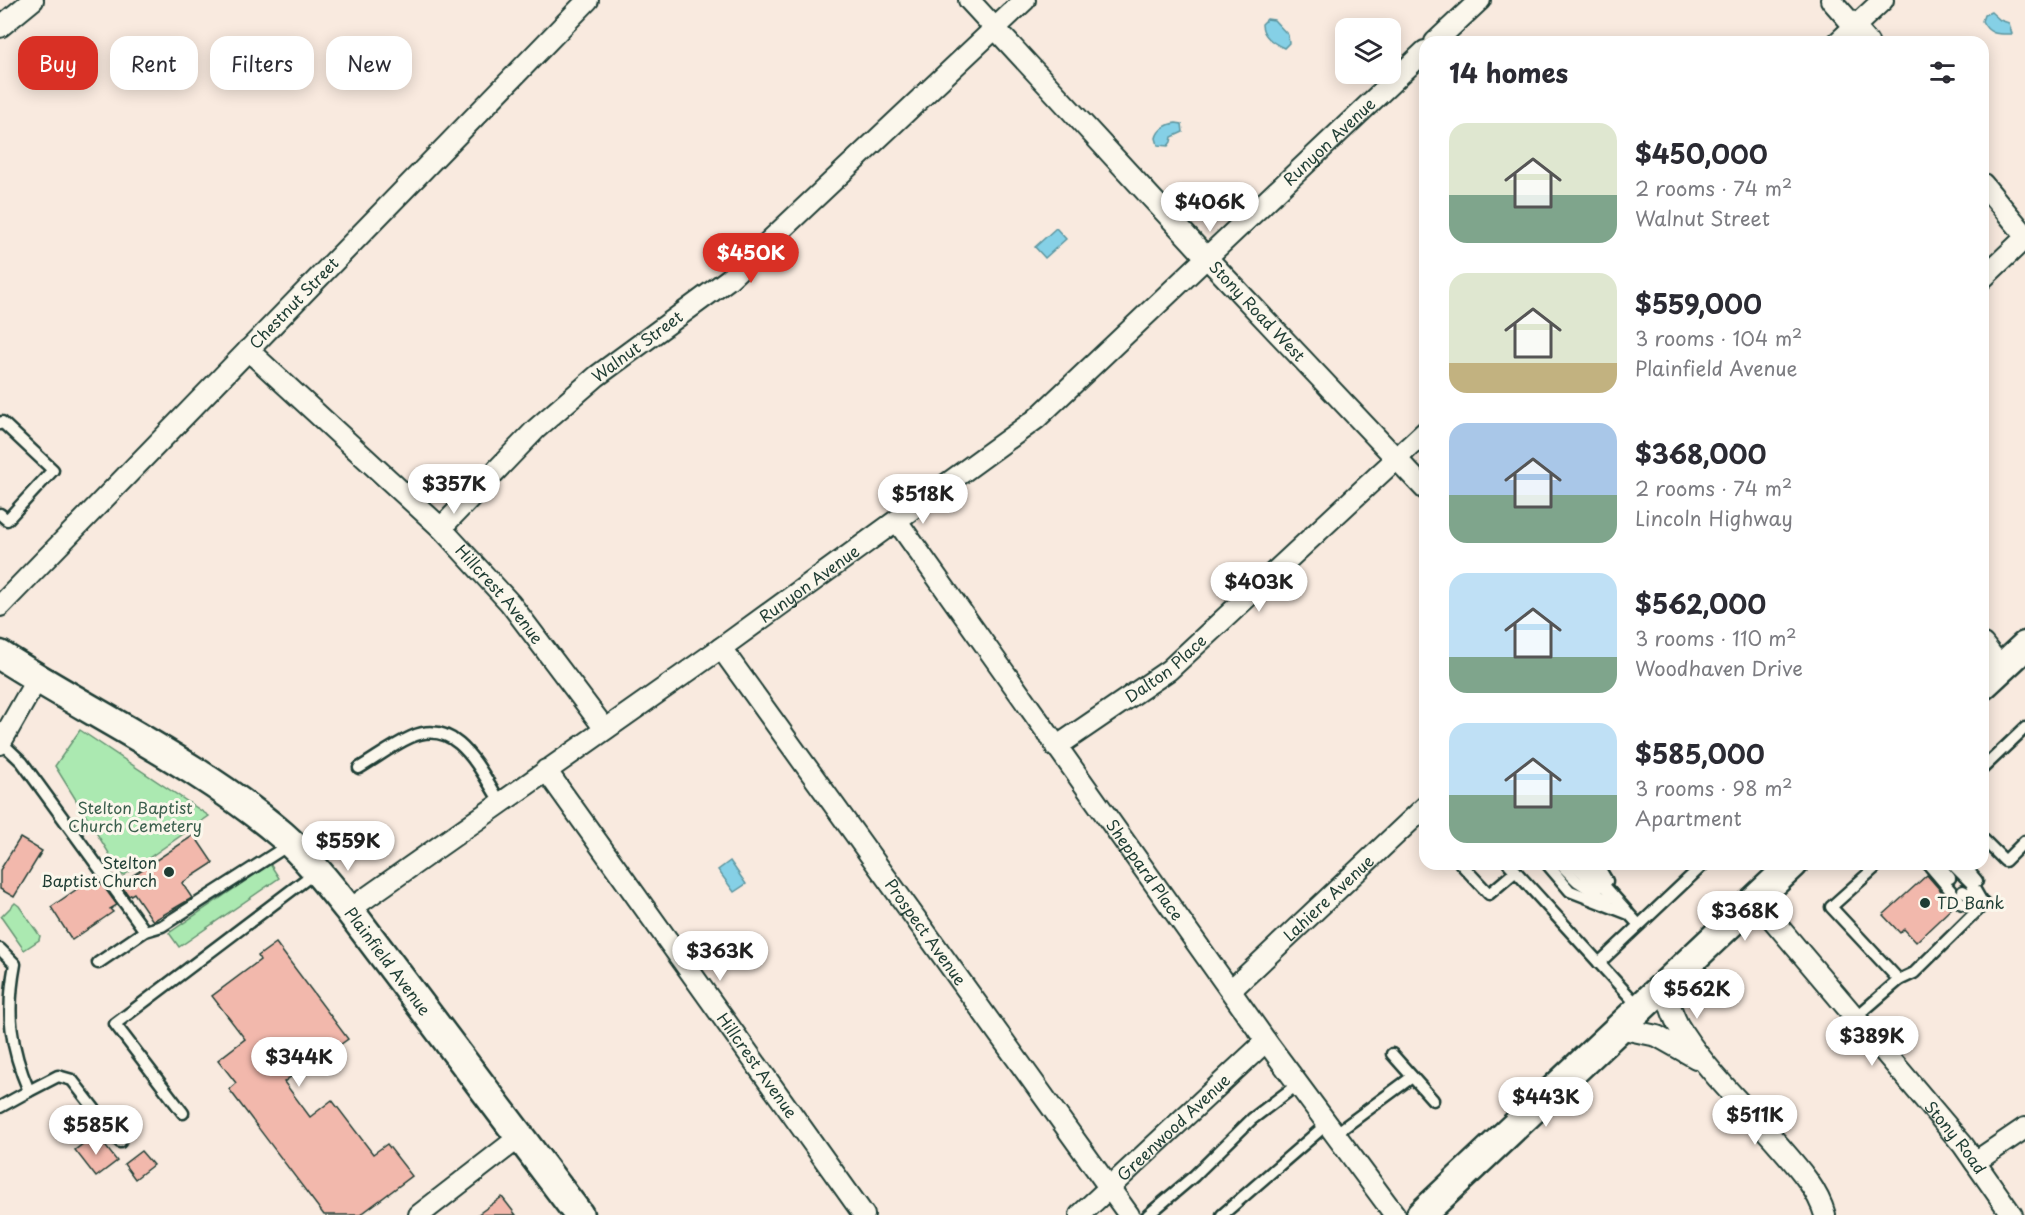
<!DOCTYPE html>
<meta charset="utf-8">
<style>
body{margin:0;font-family:"Playpen Sans",sans-serif;background:#f7f7f7;color:#2b2b33;height:100vh;display:flex;flex-direction:column;font-size:22px;white-space:nowrap}
*{box-sizing:border-box;margin:0}
p{font-size:20px;color:#7c7c81}
.icon{flex:none;width:33px;height:33px;fill:none;stroke:currentColor;stroke-width:2;stroke-linecap:round;stroke-linejoin:round}
.map{position:relative;flex:1;overflow:hidden}
.drawer{position:absolute;left:1419px;top:36px;width:570px;height:834px;display:flex;flex-direction:column;background:#fff;border-radius:18px;box-shadow:0 3px 15px #0003}
.drawer>*{flex:none}
.top-card{position:absolute;left:18px;top:36px;width:570px;height:54px;display:flex;gap:12px}
.buttons{position:absolute;left:1335px;top:18px;display:grid;gap:12px}
.buttons a{display:grid;place-items:center;width:66px;height:66px;border-radius:12px;background:#fff;box-shadow:0 3px 15px #0003;font-size:30px}
.price{position:absolute;translate:-50% -51px;padding:0 14px;border-radius:21px;background:#fff;color:#222;font-size:20px;line-height:39px;filter:drop-shadow(0 2px 3px #0008)}
.price::after{content:'';position:absolute;left:50%;top:36px;width:18px;height:14px;margin-left:-9px;background:inherit;clip-path:polygon(0 0,100% 0,50% 100%)}
.price.current{background:#d93025;color:#fff}
ul{padding:0;list-style:none}
li{display:flex;align-items:center;gap:18px;height:150px;padding:0 30px}
li span{display:grid;place-items:center;flex:none;width:168px;height:120px;border-radius:18px;color:#555}
li>.icon{margin-inline-start:auto}
span .icon{width:72px;height:72px;fill:#fffc;stroke-width:1}
li b{font-size:26px}
h2{display:flex;justify-content:space-between;align-items:center;height:72px;padding:0 30px;font-size:26px}
.tag{padding:0 21px;border-radius:18px;background:#fff;box-shadow:0 3px 15px #0003;font-size:21px;line-height:54px}
.tag.current{background:#d93025;color:#fff}
.map>svg:first-child{display:block}
</style>
<div class="map">
<svg width="2025" height="1215" viewBox="0 0 2025 1215">
<rect width="100%" height="100%" fill="#f9eadf"/>
<filter id="ink" filterUnits="userSpaceOnUse"><feTurbulence type="fractalNoise" baseFrequency=".0167" numOctaves="2"/><feDisplacementMap in="SourceGraphic" scale="12" xChannelSelector="R" yChannelSelector="G"/><feConvolveMatrix kernelMatrix="1 2 1 2 8 2 1 2 1" color-interpolation-filters="sRGB"/></filter>
<g filter="url(#ink)">
<g fill="#abe9b1" stroke="#659372" stroke-width="1.5">
<polygon points="80,730 209,816 123,876 55,766"/>
<polygon points="270,864 279,878 179,947 169,933"/>
<polygon points="15,903 19,906 40,936 39,940 24,950 1,917"/>
</g>
<g fill="#85d0e6" stroke="#5c959f" stroke-width="1.5">
<path d="M1991,12L2000,20L2009,23L2012,34C1997,34 1989,35 1982,21L1984,15Z"/>
<path d="M1267,19L1274,20L1288,35L1289,43L1284,48C1275,44 1262,36 1262,24Z"/>
<path d="M1176,123L1182,124L1183,132L1172,137L1171,142L1168,146L1158,145L1156,138C1158,129 1167,124 1176,123Z"/>
<polygon points="1056,228 1066,239 1045,258 1035,247"/>
<polygon points="730,861 746,884 734,892 718,870"/>
</g>
<g fill="#f2b8ac" stroke="#1f3d34" stroke-width="1.5">
<polygon points="194,835 213,863 182,883 192,898 153,921 134,893 129,896 120,884"/>
<polygon points="20,838 42,851 14,897 0,889 0,870"/>
<polygon points="1927,875 1954,906 1916,942 1904,929 1900,933 1883,915"/>
<polygon points="96,876 117,905 110,909 113,912 72,940 51,907"/>
<polygon points="276,943 348,1039 330,1052 328,1049 284,1082 310,1117 332,1100 373,1154 387,1144 412,1176 360,1215 324,1215 229,1089 236,1083 218,1060 245,1039 212,996 260,960 258,956"/>
<polygon points="96,1134 117,1161 96,1177 75,1150"/>
<polygon points="141,1151 153,1165 135,1179 124,1164"/>
<polygon points="502,1197 516,1215 477,1215"/>
</g>
<g fill="none" stroke-linecap="round" stroke-linejoin="round">
<g stroke="#1f3d34" stroke-width="15">
<g id="lane">
<polyline points="0,424 2,422 53,470 7,520 0,514"/>
<polyline points="1,742 22,762 145,931"/>
<path d="M359,768C376,758 393,745 411,737C458,716 480,771 501,803"/>
<polyline points="1983,768 2025,728"/>
<polyline points="1983,839 2005,861 2025,841"/>
<polyline points="1461,864 1489,894 1516,871"/>
<polyline points="1509,864 1640,1008"/>
<polyline points="1547,864 1570,891 1629,914 1639,925"/>
<polyline points="1560,864 1577,881 1608,901"/>
<polyline points="1573,864 1599,888"/>
<polyline points="1585,864 1627,911"/>
<polyline points="1597,864 1607,881"/>
<polyline points="1928,864 1962,904 1980,904"/>
<polyline points="1938,864 1950,878"/>
<polyline points="1952,864 1971,883 1983,904"/>
<polyline points="1963,864 1977,881"/>
<path d="M0,949L15,964C6,1012 10,1047 29,1091L0,1107"/>
<polyline points="98,963 145,931 162,926 290,844"/>
<polyline points="1599,963 1704,864"/>
<polyline points="1899,980 1914,973 1984,904 1963,891"/>
<polyline points="1855,1018 1899,980 1831,907 1879,864"/>
<polyline points="1392,1054 1433,1100"/>
<polyline points="29,1091 58,1076 72,1080 120,1142"/>
<polyline points="183,1113 115,1024 317,871"/>
<polyline points="1335,1134 1412,1077"/>
<polyline points="1148,1215 1194,1176 1252,1119 1298,1084"/>
<polyline points="1222,1215 1327,1124"/>
</g>
</g>
<g stroke="#1f3d34" stroke-width="24">
<g id="street">
<path id="s1" d="M969,0L1206,257L1425,489"/>
<polyline points="1831,0 1868,42"/>
<polyline points="0,27 33,0"/>
<polyline points="1435,42 1480,0"/>
<polyline points="1838,42 1883,0"/>
<polyline points="1983,184 2025,235"/>
<polyline points="1983,278 2025,238"/>
<path id="s2" d="M248,350L441,528L510,603L605,729"/>
<path id="s3" d="M897,521L1266,1041L1395,1215"/>
<path id="s4" d="M441,528L536,429L597,376L729,279L1025,0"/>
<path id="s5" d="M0,606L588,0"/>
<polyline points="1983,644 2001,667"/>
<path id="s6" d="M721,648L1129,1215"/>
<polyline points="0,744 38,677"/>
<path id="s7" d="M1056,747L1169,670L1425,432"/>
<path id="s8" d="M546,770L864,1215"/>
<path id="s9" d="M1756,900L1963,1145L2012,1215"/>
<path id="s10" d="M349,910L721,648L1036,419L1425,51"/>
<path d="M1664,986C1669,1002 1673,1019 1683,1033C1709,1073 1745,1107 1776,1142C1795,1164 1817,1187 1825,1215"/>
<path id="s11" d="M1231,990L1425,807"/>
<polyline points="1619,1028 1657,1036 1696,1058"/>
<polyline points="1975,1162 2025,1128"/>
<polyline points="419,1215 521,1136"/>
<path id="s12" d="M1080,1215L1266,1041"/>
</g>
</g>
<g stroke="#1f3d34" stroke-width="33">
<g id="secondary">
<path id="s13" d="M0,655C92,714 199,764 282,835C307,857 328,884 349,910L579,1215"/>
<polyline points="1983,685 2025,646"/>
<polyline points="1421,1215 1793,864"/>
</g>
</g>
<use href="#lane" stroke="#fbf7ec" stroke-width="10"/>
<use href="#street" stroke="#fbf7ec" stroke-width="20"/>
<use href="#secondary" stroke="#fbf7ec" stroke-width="28"/>
</g>
</g>
<g fill="#1f3d34" stroke="#fbf7ec" stroke-width="2">
<circle cx="169" cy="872" r="6"/>
<circle cx="1925" cy="903" r="6"/>
</g>
<g text-anchor="middle" stroke-width="6" stroke-linejoin="round" paint-order="stroke">
<g font-size="16" fill="#1f3d34" stroke="#fbf7ec">
<text dy="6" stroke="none"><textPath href="#s10" startOffset="1248">Runyon Avenue</textPath></text>
<text dy="6" stroke="none"><textPath href="#s5" startOffset="422">Chestnut Street</textPath></text>
<text dy="6" stroke="none"><textPath href="#s1" startOffset="424">Stony Road West</textPath></text>
<text dy="6" stroke="none"><textPath href="#s4" startOffset="268">Walnut Street</textPath></text>
<text dy="6" stroke="none"><textPath href="#s10" startOffset="564">Runyon Avenue</textPath></text>
<text dy="6" stroke="none"><textPath href="#s2" startOffset="351">Hillcrest Avenue</textPath></text>
<text dy="6" stroke="none"><textPath href="#s7" startOffset="135">Dalton Place</textPath></text>
<text dy="6" stroke="none"><textPath href="#s3" startOffset="428">Sheppard Place</textPath></text>
<text dy="6" stroke="none"><textPath href="#s11" startOffset="134">Lahiere Avenue</textPath></text>
<text dy="6" stroke="none"><textPath href="#s6" startOffset="350">Prospect Avenue</textPath></text>
<text dy="6" stroke="none"><textPath href="#s13" startOffset="500">Plainfield Avenue</textPath></text>
<text dy="6" stroke="none"><textPath href="#s8" startOffset="363">Hillcrest Avenue</textPath></text>
<text dy="6" stroke="none"><textPath href="#s12" startOffset="128">Greenwood Avenue</textPath></text>
<text dy="6" stroke="none"><textPath href="#s9" startOffset="310">Stony Road</textPath></text>
</g>
<g font-size="16" fill="#3b5f4d" stroke="#fbf7ec">
<text x="135" y="814">Stelton Baptist<tspan x="135" dy="18">Church Cemetery</tspan></text>
</g>
<g font-size="16" fill="#1f3d34" stroke="#fbf7ec" text-anchor="end">
<text x="157" y="869">Stelton<tspan x="157" dy="18">Baptist Church</tspan></text>
<text x="1937" y="909" text-anchor="start">TD Bank</text>
</g>
</g>
</svg>
<div class="buttons">
<a><svg class="icon" aria-label="layers" viewBox="0 0 24 24"><path d="M12 4l9 5-9 5-9-5zM3 14l9 5 9-5"/></svg></a>
</div>
<b class="price" style="left:1210px;top:233px">$406K</b>
<b class="price current" style="left:751px;top:284px">$450K</b>
<b class="price" style="left:454px;top:515px">$357K</b>
<b class="price" style="left:923px;top:525px">$518K</b>
<b class="price" style="left:1259px;top:613px">$403K</b>
<b class="price" style="left:348px;top:872px">$559K</b>
<b class="price" style="left:1745px;top:942px">$368K</b>
<b class="price" style="left:720px;top:982px">$363K</b>
<b class="price" style="left:1697px;top:1020px">$562K</b>
<b class="price" style="left:1872px;top:1067px">$389K</b>
<b class="price" style="left:299px;top:1088px">$344K</b>
<b class="price" style="left:1546px;top:1128px">$443K</b>
<b class="price" style="left:1755px;top:1146px">$511K</b>
<b class="price" style="left:96px;top:1156px">$585K</b>
<div class="top-card">
<a class="tag current">Buy</a>
<a class="tag">Rent</a>
<a class="tag">Filters</a>
<a class="tag">New</a>
</div>
<section class="drawer">
<h2>14 homes<svg class="icon" aria-label="filters" viewBox="0 0 24 24"><path d="M4 7h16M4 17h16"/><circle cx="9" cy="7" r="2"/><circle cx="15" cy="17" r="2"/></svg></h2>
<ul>
<li><span style="background:linear-gradient(#dfe7d0 60%,#7fa58c 0)"><svg class="icon" aria-label="home" viewBox="0 0 24 24"><path d="M3 11l9-7 9 7M6 9v11h12V9"/></svg></span><div><b>$450,000</b><p>2 rooms · 74 m²</p><p>Walnut Street</p></div></li>
<li><span style="background:linear-gradient(#dfe7d0 75%,#c2b280 0)"><svg class="icon" aria-label="home" viewBox="0 0 24 24"><path d="M3 11l9-7 9 7M6 9v11h12V9"/></svg></span><div><b>$559,000</b><p>3 rooms · 104 m²</p><p>Plainfield Avenue</p></div></li>
<li><span style="background:linear-gradient(#a9c7e8 60%,#7fa58c 0)"><svg class="icon" aria-label="home" viewBox="0 0 24 24"><path d="M3 11l9-7 9 7M6 9v11h12V9"/></svg></span><div><b>$368,000</b><p>2 rooms · 74 m²</p><p>Lincoln Highway</p></div></li>
<li><span style="background:linear-gradient(#bfe0f5 70%,#7fa58c 0)"><svg class="icon" aria-label="home" viewBox="0 0 24 24"><path d="M3 11l9-7 9 7M6 9v11h12V9"/></svg></span><div><b>$562,000</b><p>3 rooms · 110 m²</p><p>Woodhaven Drive</p></div></li>
<li><span style="background:linear-gradient(#bfe0f5 60%,#7fa58c 0)"><svg class="icon" aria-label="home" viewBox="0 0 24 24"><path d="M3 11l9-7 9 7M6 9v11h12V9"/></svg></span><div><b>$585,000</b><p>3 rooms · 98 m²</p><p>Apartment</p></div></li>
</ul>
</section>
</div>
